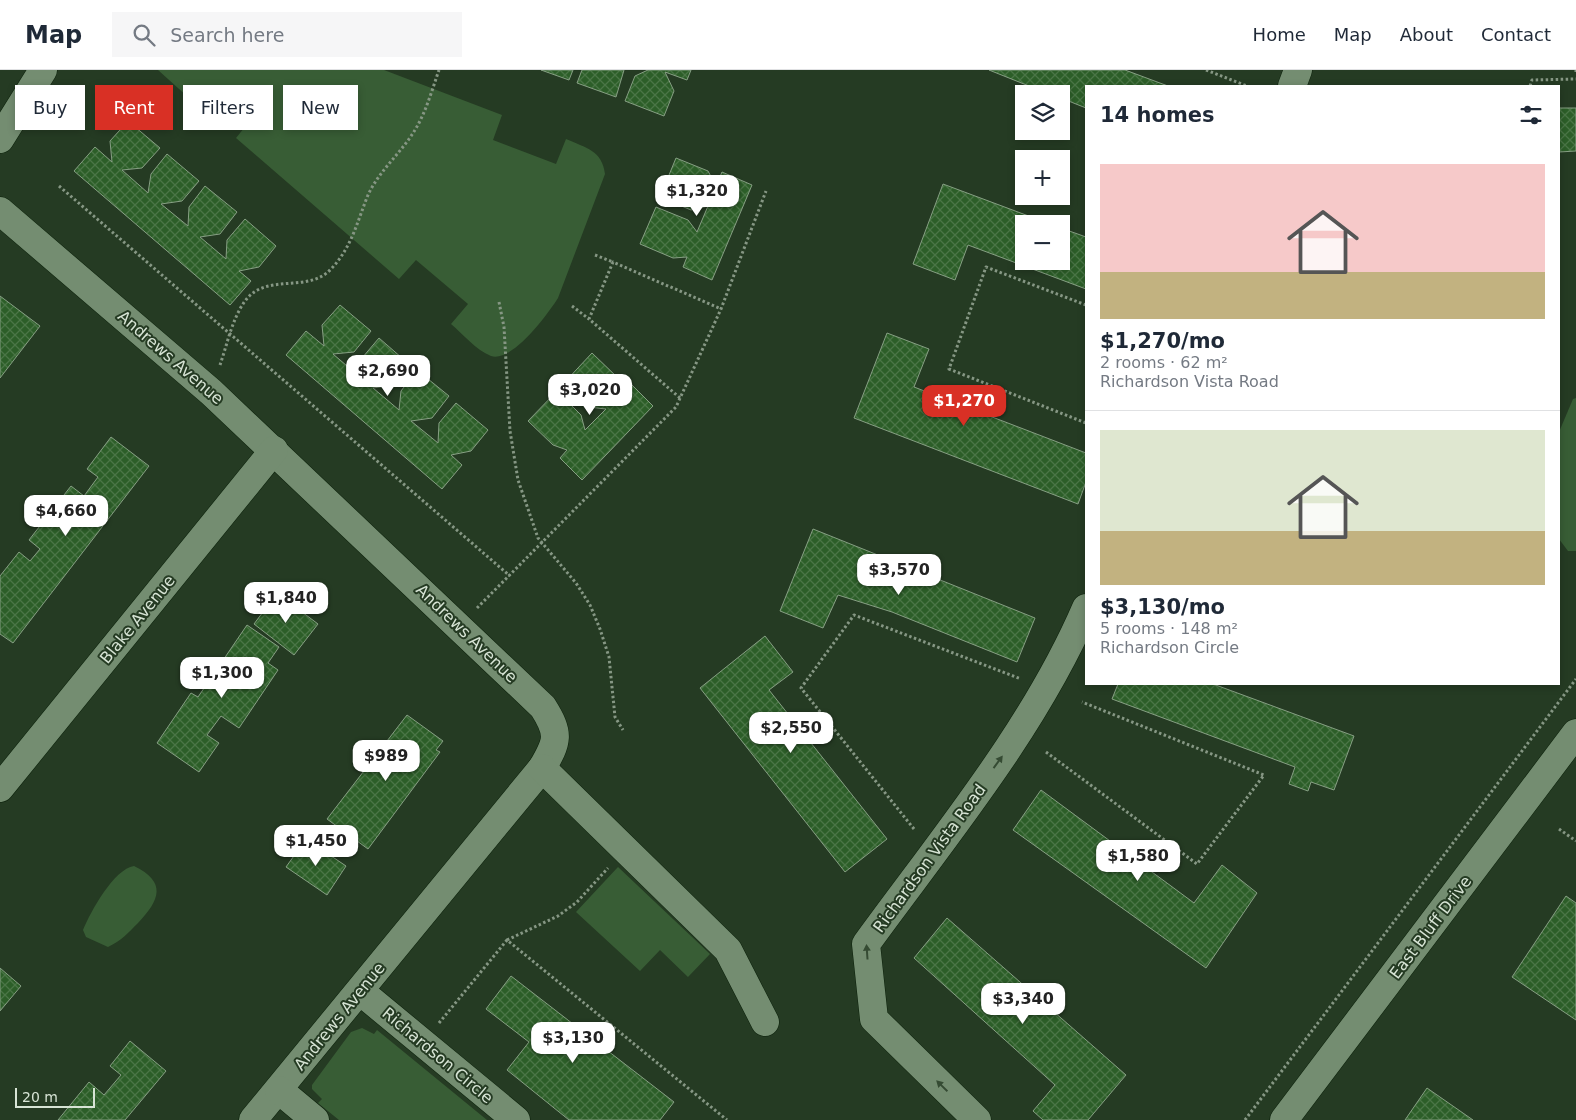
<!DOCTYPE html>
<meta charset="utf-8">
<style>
body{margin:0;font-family:"DejaVu Sans",sans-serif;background:#f6f6f7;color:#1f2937;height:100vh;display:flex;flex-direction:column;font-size:19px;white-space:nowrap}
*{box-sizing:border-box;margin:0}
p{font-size:16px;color:#747a83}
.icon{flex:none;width:28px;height:28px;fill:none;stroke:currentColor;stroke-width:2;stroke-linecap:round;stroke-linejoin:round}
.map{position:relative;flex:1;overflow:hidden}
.details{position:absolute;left:1085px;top:15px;width:475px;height:600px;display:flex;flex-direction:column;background:#fff;border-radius:0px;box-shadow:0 2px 8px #0003}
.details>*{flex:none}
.banner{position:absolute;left:15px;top:15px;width:475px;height:45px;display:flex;gap:10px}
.controls{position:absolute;left:1015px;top:15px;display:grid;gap:10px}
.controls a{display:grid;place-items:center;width:55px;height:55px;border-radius:0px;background:#fff;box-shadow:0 2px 8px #0003;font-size:25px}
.scale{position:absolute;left:15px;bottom:12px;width:80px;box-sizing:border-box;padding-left:5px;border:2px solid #d7e4d5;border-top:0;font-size:14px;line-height:18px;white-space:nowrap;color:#d7e4d5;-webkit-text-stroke:4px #253b23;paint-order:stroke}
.price{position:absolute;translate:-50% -42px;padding:0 11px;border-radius:10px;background:#fff;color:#222;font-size:16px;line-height:32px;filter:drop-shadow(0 1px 2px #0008)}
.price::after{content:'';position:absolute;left:50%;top:30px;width:15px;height:11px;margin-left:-8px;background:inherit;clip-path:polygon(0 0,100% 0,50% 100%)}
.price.active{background:#d93025;color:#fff}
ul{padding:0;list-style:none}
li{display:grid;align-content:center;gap:10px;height:265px;padding:0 15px}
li+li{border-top:1px solid #e0e1e3}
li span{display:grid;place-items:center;height:155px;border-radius:0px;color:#555}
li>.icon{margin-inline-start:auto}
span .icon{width:90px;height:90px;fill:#fffc;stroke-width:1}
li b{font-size:21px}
h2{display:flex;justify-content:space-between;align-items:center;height:60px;padding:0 15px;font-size:21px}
.pill{padding:0 18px;border-radius:0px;background:#fff;box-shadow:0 2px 8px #0003;font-size:18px;line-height:45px}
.pill.active{background:#d93025;color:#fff}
header{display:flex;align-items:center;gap:30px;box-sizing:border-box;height:70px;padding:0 25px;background:#fff;border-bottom:1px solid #e0e1e3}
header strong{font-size:24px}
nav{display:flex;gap:28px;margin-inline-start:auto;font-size:18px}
.search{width:350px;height:45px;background:#f6f6f7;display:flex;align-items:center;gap:12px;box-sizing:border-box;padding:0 18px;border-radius:0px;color:#747a83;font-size:19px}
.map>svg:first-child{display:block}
</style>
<header>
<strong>Map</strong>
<div class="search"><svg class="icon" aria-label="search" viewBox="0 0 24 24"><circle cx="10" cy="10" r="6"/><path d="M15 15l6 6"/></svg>Search here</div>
<nav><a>Home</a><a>Map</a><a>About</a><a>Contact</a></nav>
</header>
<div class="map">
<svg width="1576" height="1050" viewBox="0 0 1576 1050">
<defs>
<pattern id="building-cross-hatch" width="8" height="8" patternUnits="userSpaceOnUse" patternTransform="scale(1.25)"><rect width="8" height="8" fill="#2c5e28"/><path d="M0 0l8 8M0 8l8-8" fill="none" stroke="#4a7546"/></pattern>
</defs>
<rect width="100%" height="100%" fill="#253b23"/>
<g fill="#385d35">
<path d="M158,0H384L502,45L493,70L556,94L566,69C586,78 602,80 605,104L558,228C548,244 512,293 491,286C476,280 463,264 451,254L468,234L416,190L399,209L236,68L253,47L216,17L199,37Z"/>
<polygon points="1576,328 1576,481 1568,481 1559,469 1559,362 1573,329"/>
<path d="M134,796C167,812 160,830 138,853C129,862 121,871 108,877L86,867L83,860C91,841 114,799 134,796Z"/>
<polygon points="618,797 710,884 688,907 660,880 640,901 576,842"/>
<polygon points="362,958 374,964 377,960 487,1050 339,1050 318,1033 322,1029 312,1019 312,1015 351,962"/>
</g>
<g fill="url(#building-cross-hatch)" stroke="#869f83">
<polygon points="541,0 573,0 569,10"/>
<polygon points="582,0 624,0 616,27 577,13"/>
<polygon points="648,0 691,0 687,10 665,2 674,21 664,46 625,31 635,6"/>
<polygon points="989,0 1125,0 1168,16 1086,16 1086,38 1061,28 1061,24 1049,24"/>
<polygon points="1559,38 1576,38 1576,81 1559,82"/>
<polygon points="128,51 160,78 142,98 122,100 148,123 151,104 167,84 199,111 182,131 161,134 188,156 189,137 205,116 237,142 220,164 200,167 226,189 227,170 245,149 276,176 259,197 239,201 251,211 230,235 74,101 95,77 112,92 110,71"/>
<polygon points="676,88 708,101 716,116 722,102 752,115 712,210 683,197 687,187 673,188 640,174 656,137 688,150 697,162 708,136 691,140 660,127"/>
<polygon points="943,114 1050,154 1024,154 1024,191 1061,191 1061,158 1086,167 1086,219 968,175 955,210 913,194"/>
<polygon points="0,226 40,256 0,308"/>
<polygon points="340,235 371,261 354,282 333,284 360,307 362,288 379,268 410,295 394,315 373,318 399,340 401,321 417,300 449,326 432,348 411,351 438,373 439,353 456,333 488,360 471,381 451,385 462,395 442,419 286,285 306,261 324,276 322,255"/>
<polygon points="887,263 929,279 914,317 1086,383 1086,412 1078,434 854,348"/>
<polygon points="592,283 617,307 619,324 630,313 653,336 582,410 560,388 567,380 553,375 528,351 557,321 581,345 585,360 606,339 588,337 563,314"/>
<polygon points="111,367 149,396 13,573 0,564 0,506 19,482 30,491 40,479 29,470 71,416 84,426 98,407 87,399"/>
<polygon points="813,459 1035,548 1017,592 892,542 838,525 823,558 780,541"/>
<polygon points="277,523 318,554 294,585 254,554"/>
<polygon points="247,555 279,577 268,593 278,600 239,658 221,646 207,665 219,673 199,702 157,673 191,623 198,627"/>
<polygon points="765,566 793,602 769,620 887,769 845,802 700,618"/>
<polygon points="1118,614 1213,614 1354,666 1334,720 1311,712 1308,721 1289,714 1295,697 1112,629"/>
<polygon points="407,645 443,671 436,680 440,682 368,779 327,749"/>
<polygon points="1041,720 1194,833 1222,795 1257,823 1206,898 1013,760"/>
<polygon points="306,769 346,796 327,825 286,797"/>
<polygon points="1566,826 1576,833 1576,950 1512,907"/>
<polygon points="947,848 1126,1005 1088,1050 1043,1050 1033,1041 1055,1015 914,888"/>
<polygon points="0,898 21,916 0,941"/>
<polygon points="511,906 674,1032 660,1050 569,1050 507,1000 529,972 486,939"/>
<polygon points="130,971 166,1001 125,1050 58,1050 89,1012 104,1025 121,1005 110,996"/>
<polygon points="1427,1018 1473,1050 1405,1050"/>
</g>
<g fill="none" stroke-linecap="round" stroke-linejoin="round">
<g stroke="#0c210b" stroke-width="29">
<g id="minor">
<polyline points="1292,16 1298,0"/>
<polyline points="0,69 43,0"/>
<path d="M0,141L211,322L543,637C560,664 558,671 542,698L253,1050"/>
<polyline points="542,698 728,880 765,952"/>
<polyline points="0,718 274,380"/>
<polyline points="360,921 516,1050"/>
<polyline points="279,1020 315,1050"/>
<path d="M977,1050L874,949L866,874C943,768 1034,659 1086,538"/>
<polyline points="1284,1050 1576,663"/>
</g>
</g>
<g stroke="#869784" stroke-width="3" stroke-dasharray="2.5 2.5" stroke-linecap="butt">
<polyline points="1206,0 1247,16"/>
<polyline points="1576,0 1576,2"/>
<polyline points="1530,16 1532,10 1576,9"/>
<polyline points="59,116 510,506"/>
<polyline points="595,185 613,192"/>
<polyline points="499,232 504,257 510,361 518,410 538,468 576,513 590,535 600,559 609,587 615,647 623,660"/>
<polyline points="1086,235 986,197 949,299 1086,353"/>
<polyline points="572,236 589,249"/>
<path d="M220,295C227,275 232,249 245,231C266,202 308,224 331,199C352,177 357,152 368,125C379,101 401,83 415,60C426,42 432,20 439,0"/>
<polyline points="680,328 589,249 613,192 721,239"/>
<polyline points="477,538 676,337 721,239 766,121"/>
<polyline points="1046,682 1197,794 1264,705 1082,632"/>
<polyline points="914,759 801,618 854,545 1021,609"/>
<polyline points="1559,759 1576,771"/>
<polyline points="507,870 558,846 577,832 608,798"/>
<polyline points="439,953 507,870 727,1050"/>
<polyline points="1245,1050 1576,609"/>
</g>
<use href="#minor" stroke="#748d71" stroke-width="28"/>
</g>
<defs><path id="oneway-solid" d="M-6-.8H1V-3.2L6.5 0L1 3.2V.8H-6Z" transform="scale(1.25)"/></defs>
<g fill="#354b33">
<use href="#oneway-solid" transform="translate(998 692) rotate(-54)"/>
<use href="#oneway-solid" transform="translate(867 882) rotate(-94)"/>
<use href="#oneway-solid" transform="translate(942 1016) rotate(-136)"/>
</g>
<g text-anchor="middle" stroke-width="4" stroke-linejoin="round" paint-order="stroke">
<g font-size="16" fill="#d7e4d5" stroke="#253b23">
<text transform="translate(171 287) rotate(41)" y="6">Andrews Avenue</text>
<text transform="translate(137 549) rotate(-51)" y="6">Blake Avenue</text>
<text transform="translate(467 563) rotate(44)" y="6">Andrews Avenue</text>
<text transform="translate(929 788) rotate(-54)" y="6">Richardson Vista Road</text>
<text transform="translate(1430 857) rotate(-53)" y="6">East Bluff Drive</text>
<text transform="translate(339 946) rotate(-51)" y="6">Andrews Avenue</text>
<text transform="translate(438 985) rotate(40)" y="6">Richardson Circle</text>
</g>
</g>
</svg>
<div class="controls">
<a><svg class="icon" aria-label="layers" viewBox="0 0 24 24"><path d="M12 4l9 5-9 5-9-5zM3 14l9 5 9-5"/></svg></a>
<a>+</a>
<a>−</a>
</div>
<div class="scale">20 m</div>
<b class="price" style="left:697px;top:147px">$1,320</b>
<b class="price" style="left:388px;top:327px">$2,690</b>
<b class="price" style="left:590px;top:346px">$3,020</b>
<b class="price active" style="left:964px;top:357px">$1,270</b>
<b class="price" style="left:66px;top:467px">$4,660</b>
<b class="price" style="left:899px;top:526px">$3,570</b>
<b class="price" style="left:286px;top:554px">$1,840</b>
<b class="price" style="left:222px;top:629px">$1,300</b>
<b class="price" style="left:791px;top:684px">$2,550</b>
<b class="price" style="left:386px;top:712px">$989</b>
<b class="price" style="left:316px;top:797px">$1,450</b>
<b class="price" style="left:1138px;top:812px">$1,580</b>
<b class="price" style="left:1023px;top:955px">$3,340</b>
<b class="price" style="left:573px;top:994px">$3,130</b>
<div class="banner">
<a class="pill">Buy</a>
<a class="pill active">Rent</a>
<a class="pill">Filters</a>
<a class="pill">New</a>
</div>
<section class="details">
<h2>14 homes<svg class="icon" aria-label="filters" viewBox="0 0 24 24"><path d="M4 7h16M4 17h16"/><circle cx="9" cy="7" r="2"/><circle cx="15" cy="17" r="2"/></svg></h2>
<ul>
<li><span style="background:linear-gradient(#f6c9c9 70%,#c2b280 0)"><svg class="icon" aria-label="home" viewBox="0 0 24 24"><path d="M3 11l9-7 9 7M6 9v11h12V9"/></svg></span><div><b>$1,270/mo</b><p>2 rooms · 62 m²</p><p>Richardson Vista Road</p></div></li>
<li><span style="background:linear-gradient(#dfe7d0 65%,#c2b280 0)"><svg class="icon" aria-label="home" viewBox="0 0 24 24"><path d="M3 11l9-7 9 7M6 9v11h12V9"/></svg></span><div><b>$3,130/mo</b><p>5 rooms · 148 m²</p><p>Richardson Circle</p></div></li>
</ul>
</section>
</div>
